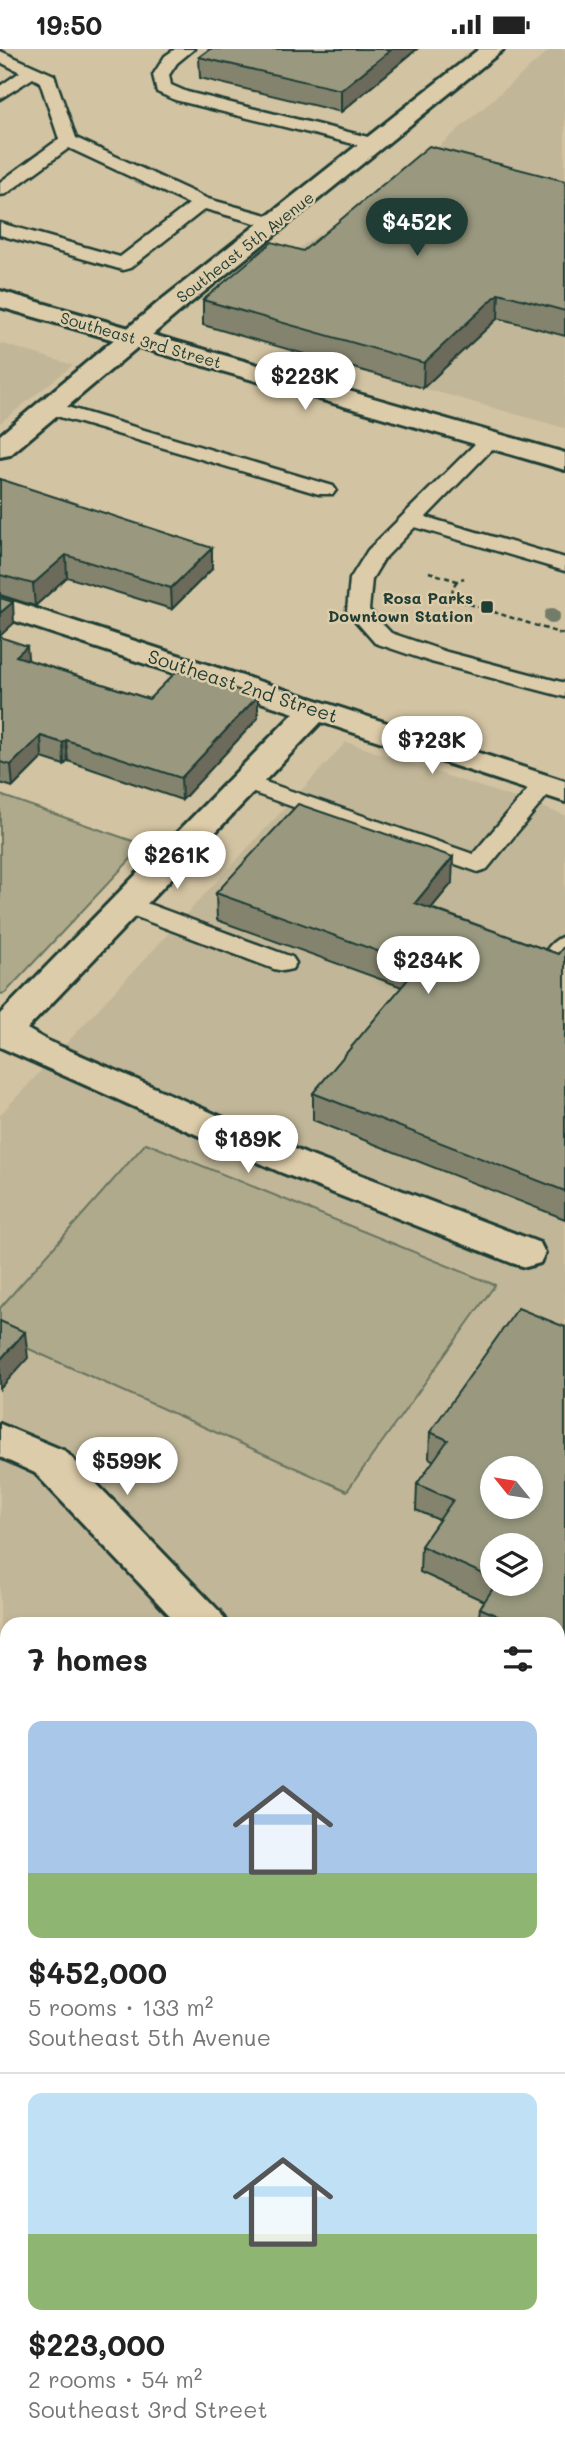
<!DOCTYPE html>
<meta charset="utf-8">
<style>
body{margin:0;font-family:Mali,sans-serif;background:#f2f2f2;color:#222;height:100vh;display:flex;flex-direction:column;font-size:26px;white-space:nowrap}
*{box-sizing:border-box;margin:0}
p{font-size:23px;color:#767676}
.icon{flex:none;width:38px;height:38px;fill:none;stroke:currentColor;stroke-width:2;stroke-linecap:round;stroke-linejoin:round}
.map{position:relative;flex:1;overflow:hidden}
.panel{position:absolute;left:0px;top:1568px;width:565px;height:840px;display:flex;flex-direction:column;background:#fff;border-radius:21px 21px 0 0;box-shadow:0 4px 10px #0003}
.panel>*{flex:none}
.needle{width:46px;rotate:300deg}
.fabs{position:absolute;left:480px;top:1407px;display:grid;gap:14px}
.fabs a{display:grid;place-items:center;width:63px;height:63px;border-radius:50%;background:#fff;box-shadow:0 4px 10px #0003;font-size:35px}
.price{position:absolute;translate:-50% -60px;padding:0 16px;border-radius:24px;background:#fff;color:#222;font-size:23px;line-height:46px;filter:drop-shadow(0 2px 4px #0008)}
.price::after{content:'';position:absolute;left:50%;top:42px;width:21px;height:16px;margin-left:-10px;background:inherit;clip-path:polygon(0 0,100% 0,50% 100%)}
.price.on{background:#1f3d34;color:#fff}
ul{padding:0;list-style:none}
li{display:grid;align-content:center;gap:14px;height:371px;padding:0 28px}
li+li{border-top:2px solid #e0e0e0}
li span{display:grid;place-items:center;height:217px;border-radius:14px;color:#555}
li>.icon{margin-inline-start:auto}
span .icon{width:126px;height:126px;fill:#fffc;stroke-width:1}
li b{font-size:30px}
h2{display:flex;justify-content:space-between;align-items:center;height:84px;padding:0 28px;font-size:30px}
.status{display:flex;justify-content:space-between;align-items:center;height:49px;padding:0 35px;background:#fff;direction:ltr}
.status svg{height:19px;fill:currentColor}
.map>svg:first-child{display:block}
</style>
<div class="status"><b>19:50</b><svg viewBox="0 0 49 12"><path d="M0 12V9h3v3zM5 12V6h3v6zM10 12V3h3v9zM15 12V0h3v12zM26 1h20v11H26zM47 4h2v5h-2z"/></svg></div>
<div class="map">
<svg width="565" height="2408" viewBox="0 0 565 2408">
<rect width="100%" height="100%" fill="#d2c3a2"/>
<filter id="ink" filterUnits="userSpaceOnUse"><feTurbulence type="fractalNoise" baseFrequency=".0143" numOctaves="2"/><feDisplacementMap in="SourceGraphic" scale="14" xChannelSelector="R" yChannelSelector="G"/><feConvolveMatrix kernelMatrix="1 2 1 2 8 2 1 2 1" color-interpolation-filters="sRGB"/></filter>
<g filter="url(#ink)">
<g fill="#c1b698" fill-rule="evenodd">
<polygon points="551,0 565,0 565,379 423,339 272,218 414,119"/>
<polygon points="0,294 73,316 0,374"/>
<path d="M346,693L565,766V2208L558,2205V1575H7V1915L0,1911V1066ZM492,1419H530V1458H492ZM492,1496H530V1535H492Z"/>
</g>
<g fill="#b0aa8d" stroke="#687460" stroke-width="2">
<polygon points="0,746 144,796 5,944 0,945"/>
<polygon points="146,1094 495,1236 347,1442 0,1287 0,1259"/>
</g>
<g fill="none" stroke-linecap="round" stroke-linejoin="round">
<g stroke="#1f3d34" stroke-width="5">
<g id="lane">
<polygon points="175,0 194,0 177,14 169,26 171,36 187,43 380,91 383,95 374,100 175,51 157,43 153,26 165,7"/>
<polygon points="0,2 54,26 76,89 208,150 282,170 285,174 276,180 205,160 130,219 123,221 0,186 0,174 120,208 189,155 69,99 6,145 0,146 0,133 59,90 40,33 33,29 0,50 0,37 20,23 0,13"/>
<polygon points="50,353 333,437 336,441 333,445 319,445 43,363 40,359 43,355"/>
<polygon points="490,385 497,387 500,391 497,395 426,468 565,509 565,522 415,478 384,510 372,530 369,561 391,584 447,603 565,634 565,648 431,613 375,594 347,562 350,530 368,501 483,387"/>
<polygon points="245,726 473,805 536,731 552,731 556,736 487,820 478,823 237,738 233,733 237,728"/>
<polygon points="127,847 292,908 296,914 292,920 283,922 274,920 118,861 115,855 118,849"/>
<path d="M565,887C565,905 565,923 544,917L540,911C547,900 553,890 565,887Z"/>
<polygon points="65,2401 106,2401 109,2408 68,2408"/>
<polygon points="316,2401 357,2401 354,2408 313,2408"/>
</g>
</g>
<g stroke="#1f3d34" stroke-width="6">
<g id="street">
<polygon points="479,0 504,0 178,264 10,406 0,408 0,386 160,252"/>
<polygon points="0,548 565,732 565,753 321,673 27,980 48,992 306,1105 540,1194 545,1204 540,1214 526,1218 512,1214 280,1123 0,998 0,965 294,664 0,567"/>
<polygon points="0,1375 65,1402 220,1563 227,1575 178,1575 35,1424 0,1408"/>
<polygon points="558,1720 565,1722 565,1761 558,1759"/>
<polygon points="7,1807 7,1855 0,1857 0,1809"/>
</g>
</g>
<g stroke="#1f3d34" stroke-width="6">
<g id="secondary">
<polygon points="0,242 565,404 565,421 0,258"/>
<polygon points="0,2071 7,2073 7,2121 0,2119"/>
<polygon points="558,2374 565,2377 565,2408 534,2408 531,2401 558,2401"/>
</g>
</g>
<g stroke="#1f3d34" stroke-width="2.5" stroke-dasharray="5 3.5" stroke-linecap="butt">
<polyline points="429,523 457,532 464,529"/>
<path d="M457,532C451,540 451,543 457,551L565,586"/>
</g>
<use href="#lane" fill="#ddcca9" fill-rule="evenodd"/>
<use href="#street" fill="#ddcca9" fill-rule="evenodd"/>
<use href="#secondary" fill="#ddcca9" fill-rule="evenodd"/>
</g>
<circle fill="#737c68" cx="552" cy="567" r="8"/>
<g fill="#84846e" stroke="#1f3d34" stroke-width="2" fill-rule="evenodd">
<polygon points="210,0 417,0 341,63 200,29 199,8"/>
<polygon points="565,132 565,287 498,269 423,339 203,276 203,251 303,202"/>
<polygon points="0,430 212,520 172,560 67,528 35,557 0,546"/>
<polygon points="0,588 28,611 149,650 258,647 258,669 182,751 68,712 64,716 42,709 13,738 0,734"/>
<polygon points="452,834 431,859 558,905 565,896 565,1170 313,1071 313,1044 402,938 217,871 216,844"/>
<path d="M565,1278V1625L558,1622V1575H478L480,1559L484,1552L420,1523L421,1497L439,1471L416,1461L417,1435L434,1412L429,1409L430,1383ZM492,1496L530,1535H492Z"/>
<polygon points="558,1826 561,1828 565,1827 565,2095 558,2092"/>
</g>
<g fill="#6c6b5a" stroke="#1f3d34" stroke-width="2">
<polygon points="392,0 417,0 341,63 341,41"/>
<polygon points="499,244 498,269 423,339 424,314"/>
<polygon points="212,499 212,520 172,560 171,539"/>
<polygon points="66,506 67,528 35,557 33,535"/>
<polygon points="13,553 14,574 0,587 0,564"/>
<polygon points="27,597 29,619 16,607"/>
<polygon points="258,647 258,669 182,751 181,729"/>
<polygon points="41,687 42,709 13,738 11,716"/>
<polygon points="66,691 68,712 64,716 63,694"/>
<polygon points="453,808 452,834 414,880 415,854"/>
<polygon points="25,1283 28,1309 0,1340 0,1311"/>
<polygon points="7,1699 7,1728 0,1737 0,1709"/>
</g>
<g fill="#9a9980" stroke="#1f3d34" stroke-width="2" fill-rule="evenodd">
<polygon points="210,0 392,0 341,41 199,8"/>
<polygon points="429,97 565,132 565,262 499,244 424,314 203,251 272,193 303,202"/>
<polygon points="0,430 212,499 171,539 66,506 33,535 0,526"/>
<polygon points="0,549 13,553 0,564"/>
<polygon points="0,588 27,597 16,607 149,650 177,622 258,647 181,729 66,691 63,694 41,687 11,716 0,713"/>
<polygon points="298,755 453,808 415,854 558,905 565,896 565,1142 313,1044 419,917 216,844"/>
<path d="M518,1259L565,1278V1598L558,1595V1575H515L480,1559L496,1535H530V1496H492V1529L421,1497L453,1451L417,1435L448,1391L430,1383ZM492,1419H530V1458H492Z"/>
<polygon points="0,1272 25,1283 0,1311"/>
<polygon points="0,1603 7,1606 7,1699 0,1709"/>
<polygon points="558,1826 561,1828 565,1827 565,2069 558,2066"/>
</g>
</g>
<rect fill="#1f3d34" stroke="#ddcca9" stroke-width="2.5" x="480" y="551" width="14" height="14" rx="3.5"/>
<g text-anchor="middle" stroke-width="5" stroke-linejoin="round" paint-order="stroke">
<g font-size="16" fill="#1f3d34" stroke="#ddcca9">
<text transform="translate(245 198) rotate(-38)" y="6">Southeast 5th Avenue</text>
<text transform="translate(141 291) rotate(16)" y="6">Southeast 3rd Street</text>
</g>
<g font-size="16" font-weight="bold" fill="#1f3d34" stroke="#ddcca9" text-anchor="end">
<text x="473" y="555">Rosa Parks<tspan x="473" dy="18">Downtown Station</tspan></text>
</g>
<g font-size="19" fill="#1f3d34" stroke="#ddcca9">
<text transform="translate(243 637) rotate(18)" y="7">Southeast 2nd Street</text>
</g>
</g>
</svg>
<div class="fabs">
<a><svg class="needle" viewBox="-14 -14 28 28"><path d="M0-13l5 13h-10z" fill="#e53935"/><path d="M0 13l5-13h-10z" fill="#767676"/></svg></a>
<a><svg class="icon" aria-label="layers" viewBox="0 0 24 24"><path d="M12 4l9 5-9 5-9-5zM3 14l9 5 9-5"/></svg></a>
</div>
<b class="price on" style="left:417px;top:209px">$452K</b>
<b class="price" style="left:305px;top:363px">$223K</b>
<b class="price" style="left:432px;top:727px">$723K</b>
<b class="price" style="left:177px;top:842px">$261K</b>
<b class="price" style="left:428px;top:947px">$234K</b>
<b class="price" style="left:248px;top:1126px">$189K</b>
<b class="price" style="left:127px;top:1448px">$599K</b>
<section class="panel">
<h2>7 homes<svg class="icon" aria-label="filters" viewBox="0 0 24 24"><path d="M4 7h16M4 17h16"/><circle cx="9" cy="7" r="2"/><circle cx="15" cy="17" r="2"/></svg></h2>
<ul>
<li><span style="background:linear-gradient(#a9c7e8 70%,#8fb573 0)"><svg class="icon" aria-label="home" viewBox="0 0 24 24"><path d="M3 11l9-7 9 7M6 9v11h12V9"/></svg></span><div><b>$452,000</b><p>5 rooms · 133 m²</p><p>Southeast 5th Avenue</p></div></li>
<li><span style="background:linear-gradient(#bfe0f5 65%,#8fb573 0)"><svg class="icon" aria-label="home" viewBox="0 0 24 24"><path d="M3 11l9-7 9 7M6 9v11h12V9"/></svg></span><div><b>$223,000</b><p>2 rooms · 54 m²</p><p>Southeast 3rd Street</p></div></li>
</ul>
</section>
</div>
